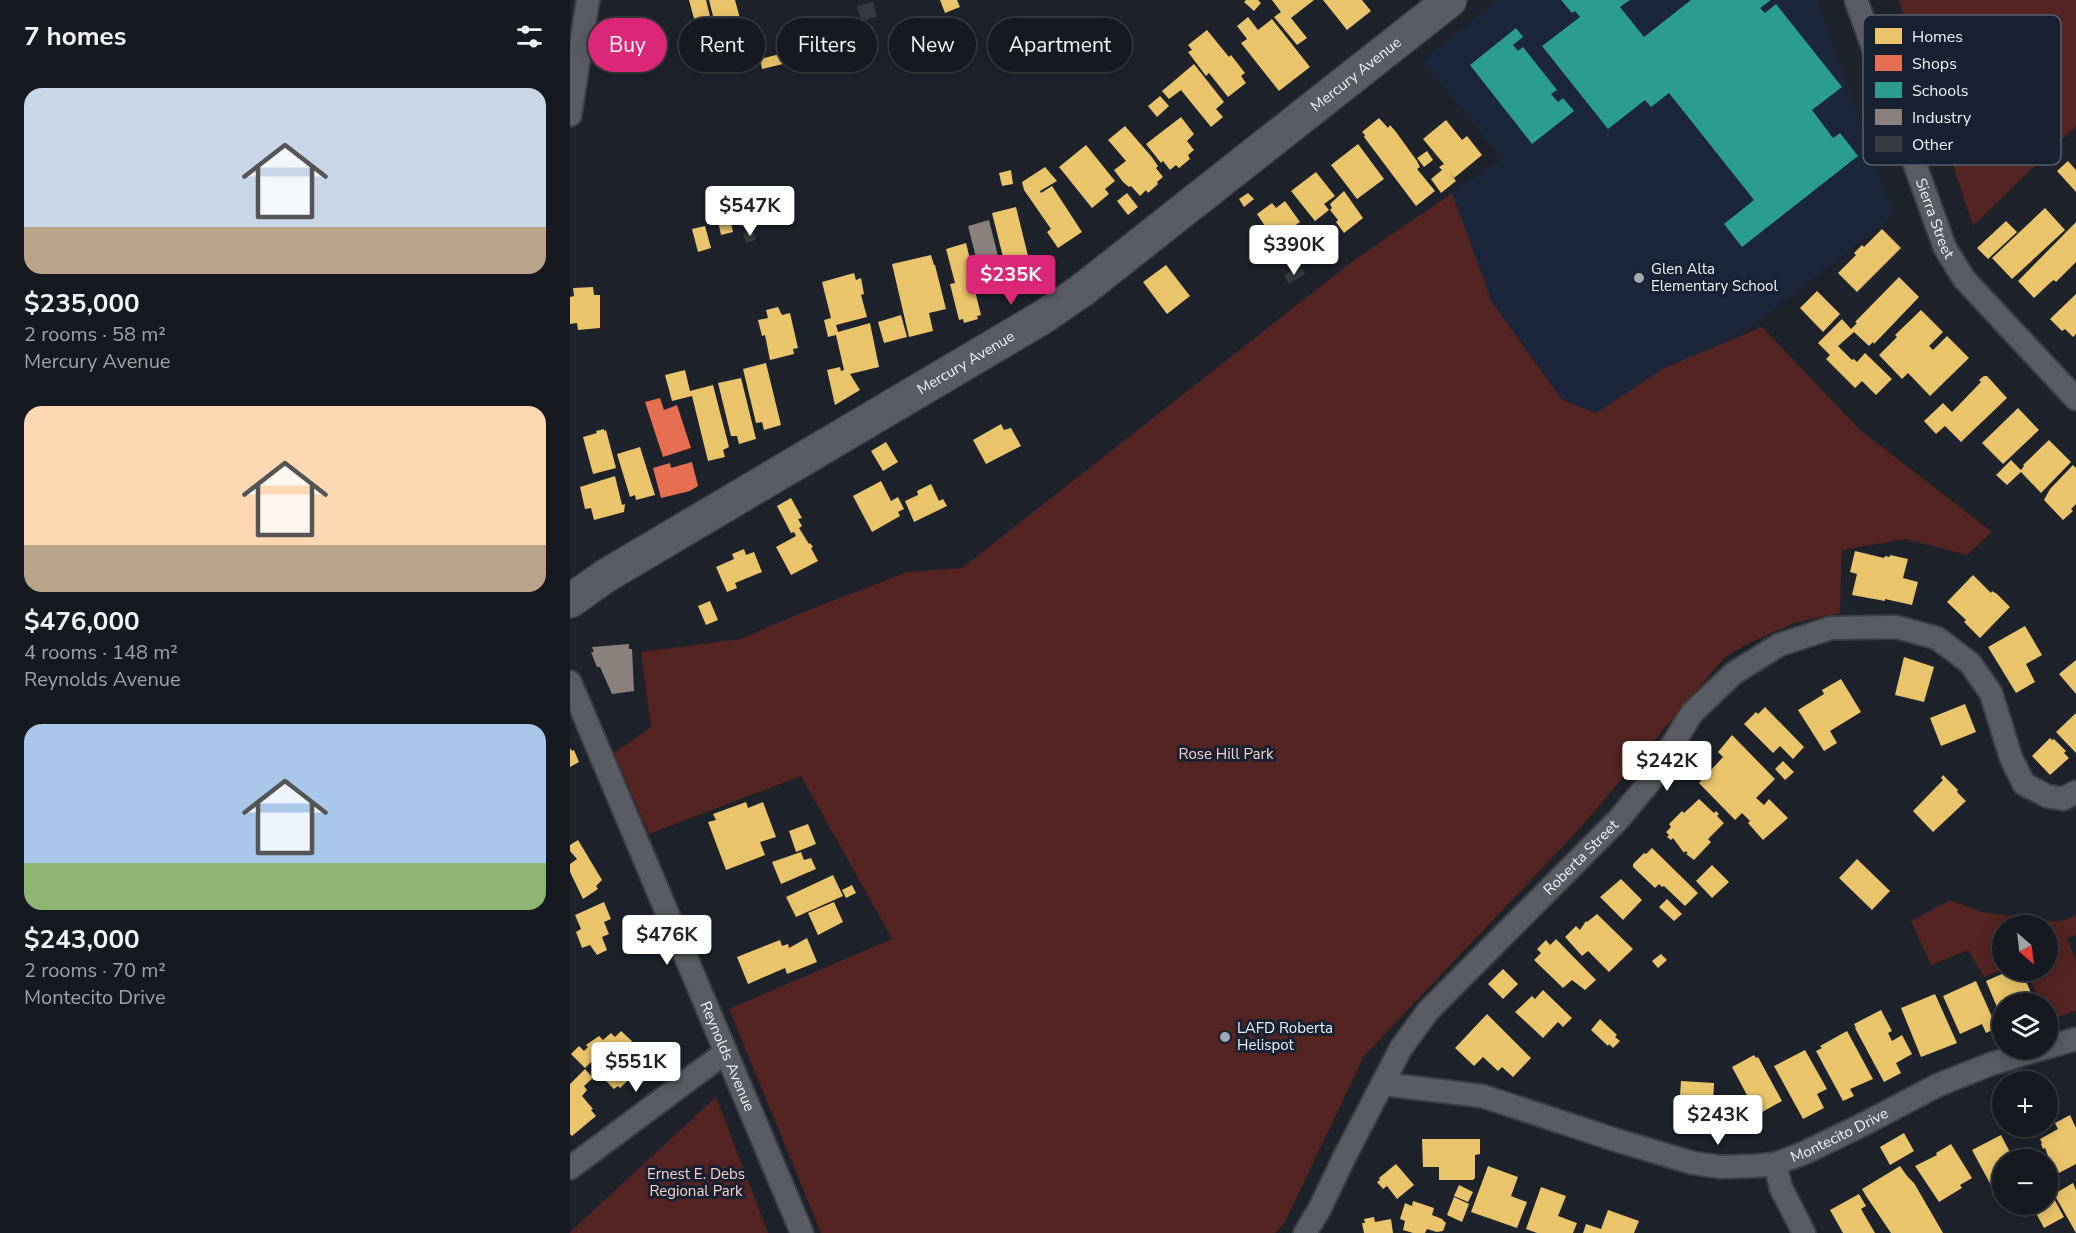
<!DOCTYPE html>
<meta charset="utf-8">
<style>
body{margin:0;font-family:"Nunito Sans",sans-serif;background:#23272d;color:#f1f3f6;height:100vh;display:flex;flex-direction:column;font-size:22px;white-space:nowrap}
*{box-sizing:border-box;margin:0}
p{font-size:20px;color:#9ea1a5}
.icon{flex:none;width:33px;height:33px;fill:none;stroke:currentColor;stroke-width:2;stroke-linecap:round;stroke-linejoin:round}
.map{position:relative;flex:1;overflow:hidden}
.details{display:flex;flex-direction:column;background:#161a20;width:570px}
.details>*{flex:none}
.top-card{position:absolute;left:18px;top:18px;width:570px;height:54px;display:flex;gap:12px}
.needle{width:39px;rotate:152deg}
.buttons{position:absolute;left:1422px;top:915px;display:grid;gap:12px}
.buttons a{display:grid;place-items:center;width:66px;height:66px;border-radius:50%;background:#161a20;box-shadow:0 3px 15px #0003,0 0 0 2px #35383e;font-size:30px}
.price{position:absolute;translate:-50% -51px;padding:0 14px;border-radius:6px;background:#fff;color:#222;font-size:20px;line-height:39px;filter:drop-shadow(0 2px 3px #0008)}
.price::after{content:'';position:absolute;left:50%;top:36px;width:18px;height:14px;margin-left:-9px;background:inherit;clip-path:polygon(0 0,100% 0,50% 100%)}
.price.current{background:#db2777;color:#fff}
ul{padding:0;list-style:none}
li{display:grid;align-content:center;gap:12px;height:318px;padding:0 24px}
li span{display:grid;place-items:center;height:186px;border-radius:18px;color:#555}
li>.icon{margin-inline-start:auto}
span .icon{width:108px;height:108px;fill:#fffc;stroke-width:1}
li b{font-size:26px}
h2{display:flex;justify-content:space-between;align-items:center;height:72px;padding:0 24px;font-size:26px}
.chip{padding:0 21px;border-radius:27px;background:#161a20;box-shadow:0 3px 15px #0003,0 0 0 2px #35383e;font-size:21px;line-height:54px}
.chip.current{background:#db2777;color:#fff}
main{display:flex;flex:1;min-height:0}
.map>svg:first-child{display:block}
</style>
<main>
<section class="details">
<h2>7 homes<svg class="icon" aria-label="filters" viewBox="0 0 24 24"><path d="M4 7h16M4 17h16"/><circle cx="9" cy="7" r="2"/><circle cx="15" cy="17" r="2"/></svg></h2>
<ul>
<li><span style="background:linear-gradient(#c9d6e8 75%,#b9a48a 0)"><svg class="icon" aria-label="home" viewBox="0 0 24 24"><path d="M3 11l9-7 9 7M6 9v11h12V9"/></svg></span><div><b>$235,000</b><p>2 rooms · 58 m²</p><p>Mercury Avenue</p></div></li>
<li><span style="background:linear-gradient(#ffd9b3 75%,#b9a48a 0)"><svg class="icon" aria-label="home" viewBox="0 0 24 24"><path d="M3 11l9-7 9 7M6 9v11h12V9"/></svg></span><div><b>$476,000</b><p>4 rooms · 148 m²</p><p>Reynolds Avenue</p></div></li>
<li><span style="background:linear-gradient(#a9c7e8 75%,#8fb573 0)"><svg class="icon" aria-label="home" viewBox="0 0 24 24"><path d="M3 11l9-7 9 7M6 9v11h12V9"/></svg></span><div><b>$243,000</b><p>2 rooms · 70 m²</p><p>Montecito Drive</p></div></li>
</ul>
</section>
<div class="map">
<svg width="1506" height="1233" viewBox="0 0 1506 1233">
<rect width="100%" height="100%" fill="#1e222b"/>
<polygon fill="#1b263b" points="927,0 1247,0 1323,215 1053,428 1046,515 846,217 933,159 852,61"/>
<g fill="#532421">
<polygon points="1329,0 1506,0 1506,126 1403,226"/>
<polygon points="882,193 922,302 992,400 1026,413 1094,368 1192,327 1290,430 1422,532 1397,555 1335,539 1272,550 1270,613 1224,623 1175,645 1154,658 1012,826 794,1056 715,1222 705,1233 251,1233 159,1009 322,939 231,776 79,834 44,753 81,727 71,652 170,639 221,617 337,572 392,568 784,260"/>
<polygon points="1380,900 1411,912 1489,922 1506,915 1506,935 1497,938 1506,961 1506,1011 1478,1020 1478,1004 1471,1003 1457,971 1478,970 1478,926 1432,926 1432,970 1414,977 1398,950 1361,965 1341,921"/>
<polygon points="146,1097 198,1233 0,1233 0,1232"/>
</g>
<g fill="#e9c46a">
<polygon points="119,0 136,0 150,57 135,60"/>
<polygon points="139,0 165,0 172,26 163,28 164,33 160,33 162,38 150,41 149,36 148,36"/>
<polygon points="370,0 387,0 390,7 375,13"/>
<polygon points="676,0 688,0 691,3 684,11 674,2"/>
<polygon points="702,0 744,0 721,18 737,38 727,45 704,17 711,12"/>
<polygon points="753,0 792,0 801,11 777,30"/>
<polygon points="678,17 688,30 702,19 740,67 709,91 671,43 677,39 667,26"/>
<polygon points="637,30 659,57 661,55 675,73 671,76 676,83 658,97 639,73 636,76 618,52 622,50 618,45"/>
<polygon points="210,54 213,64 192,69 190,59"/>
<polygon points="624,64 654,102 646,109 653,117 641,127 611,90 599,99 592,91"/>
<polygon points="590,96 599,106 587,117 578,106"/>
<polygon points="611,117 624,134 617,141 624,150 618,155 620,159 609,168 606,165 600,170 593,161 591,163 576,144"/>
<polygon points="809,118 818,128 820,125 826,132 847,161 850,167 847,169 865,191 846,206 794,137 795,135 792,132"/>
<polygon points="876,120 892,140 897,136 912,155 884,178 878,171 886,181 871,193 861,179 872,170 869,167 874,164 853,139"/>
<polygon points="555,126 581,156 588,166 586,168 593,177 587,182 588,184 578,193 576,190 570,196 561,186 559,187 553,182 544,170 556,161 538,140"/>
<polygon points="788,144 814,179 787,199 761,165"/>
<polygon points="516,145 545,181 535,189 539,194 522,208 489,167"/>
<polygon points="857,151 863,160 854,167 847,158"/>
<polygon points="1498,161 1506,170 1506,192 1487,171"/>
<polygon points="475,167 487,181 470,191 471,193 482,186 512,232 488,248 477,232 481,229 454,190 452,182"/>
<polygon points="441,170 443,184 432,186 429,173"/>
<polygon points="746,172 765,196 754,204 759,210 745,221 721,191"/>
<polygon points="774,191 793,218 774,233 766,222 768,220 760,210 762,208 760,204"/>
<polygon points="557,193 568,207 558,215 547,201"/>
<polygon points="678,193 684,199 674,207 669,199"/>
<polygon points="715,201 730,222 715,233 729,252 721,258 707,239 705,241 687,214 702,203 706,208"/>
<polygon points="446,207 459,260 452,262 454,269 437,273 422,213"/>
<polygon points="1475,208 1495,230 1442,279 1422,258"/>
<polygon points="160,219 163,232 151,235 148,221"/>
<polygon points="1436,221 1447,232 1418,259 1407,248"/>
<polygon points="1506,222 1506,262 1486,282 1484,280 1481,282 1464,298 1448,281"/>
<polygon points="135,226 141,248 128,252 122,229"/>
<polygon points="1312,229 1331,248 1287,292 1268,273 1286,255 1284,253 1292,245 1294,247"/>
<polygon points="396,243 404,275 401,275 411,315 407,316 408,319 394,323 393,319 389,320 380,284 385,283 376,249"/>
<polygon points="361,255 364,265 365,265 376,309 359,313 363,331 339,337 322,264"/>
<polygon points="596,265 620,296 597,314 573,282"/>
<polygon points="284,273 286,280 291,278 294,294 291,295 297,317 266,325 268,332 300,323 309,367 280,374 290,390 265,405 257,370 270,367 271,371 274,370 266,335 258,337 254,320 261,318 252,282"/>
<polygon points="1329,277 1349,297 1304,344 1303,342 1299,346 1284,332 1268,346 1282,360 1284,359 1287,362 1295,353 1322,379 1306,395 1292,381 1285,388 1256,359 1260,355 1248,343 1272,319 1281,329 1287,323 1285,322"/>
<polygon points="23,287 24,295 30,295 30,328 8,330 7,323 0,324 0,297 4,296 3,288"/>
<polygon points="1247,291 1270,314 1253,332 1230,308"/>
<polygon points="1506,294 1506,334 1503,337 1495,329 1492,331 1480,319"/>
<polygon points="208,307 212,315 220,313 228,348 223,349 224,354 200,360 195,335 192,336 188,320 198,318 196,310"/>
<polygon points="1351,310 1373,332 1359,346 1363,350 1377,336 1399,358 1360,396 1338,373 1332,379 1309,355 1327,337 1325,335"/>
<polygon points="331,315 337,337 314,343 308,322"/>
<polygon points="196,363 211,425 194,430 192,422 186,423 173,369"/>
<polygon points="115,370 120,391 143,385 159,447 153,450 155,457 138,461 122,396 102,401 95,375"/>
<polygon points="1414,376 1417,376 1437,398 1391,442 1375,426 1366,434 1354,421 1373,403 1382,412 1411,382 1409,380"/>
<polygon points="171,378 186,439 169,444 167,436 161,436 148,383"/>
<polygon points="1448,408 1469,430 1433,464 1412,443"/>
<polygon points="431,424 434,430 441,428 451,446 416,464 403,440"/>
<polygon points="34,429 34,431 36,430 46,468 23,474 13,437 27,433 26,431"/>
<polygon points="1479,440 1501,462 1471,493 1451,472 1437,485 1426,475 1441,460 1451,470 1454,466 1453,465"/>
<polygon points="316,442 328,462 313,471 301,451"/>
<polygon points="70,447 85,495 66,500 65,495 60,497 47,454"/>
<polygon points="1503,465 1506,468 1506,504 1501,509 1503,511 1493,520 1474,500 1480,489"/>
<polygon points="45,476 52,505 55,504 54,512 24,520 21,508 15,509 10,487"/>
<polygon points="311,481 321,501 328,497 334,509 328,512 330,516 302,532 283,496"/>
<polygon points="361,484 369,501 373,499 377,506 344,522 335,501 348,495 347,491"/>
<polygon points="221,498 232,518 228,519 232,526 229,528 239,544 240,543 243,547 241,548 248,561 221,575 206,547 226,536 224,532 221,533 207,506"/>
<polygon points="174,549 176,555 184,552 192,572 165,583 167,588 157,592 146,567 164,559 162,554"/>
<polygon points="1285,551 1314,558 1315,556 1320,557 1320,555 1338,559 1333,578 1348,582 1342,605 1315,599 1315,601 1282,595 1287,574 1280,572"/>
<polygon points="1403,575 1421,593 1422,591 1427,594 1440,607 1410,638 1394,622 1396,620 1377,602"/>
<polygon points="140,601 148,620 136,625 128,606"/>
<polygon points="1455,626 1472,655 1456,664 1465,682 1446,693 1418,647"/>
<polygon points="1334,657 1364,667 1354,702 1325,695"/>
<polygon points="1506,660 1506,694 1489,674"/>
<polygon points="1271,679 1291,712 1260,731 1267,743 1254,751 1228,710 1254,694 1252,690"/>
<polygon points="1395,704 1406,732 1371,746 1360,718"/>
<polygon points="1195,707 1234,747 1223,759 1210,746 1203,753 1174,724 1186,712 1188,714"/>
<polygon points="1506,713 1506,753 1486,732"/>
<polygon points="1162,735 1205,779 1186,798 1194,805 1199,799 1218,818 1193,840 1178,823 1180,821 1172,813 1165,820 1129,783 1153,757 1148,752"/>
<polygon points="1480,738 1482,740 1484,739 1496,751 1494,753 1499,758 1480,775 1462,756"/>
<polygon points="0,748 2,751 4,750 9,762 0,767"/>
<polygon points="1213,761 1224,772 1215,780 1205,769"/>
<polygon points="1373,775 1388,790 1387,792 1396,801 1363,832 1343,811 1373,780 1371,778"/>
<polygon points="1129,799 1144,813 1146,811 1149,814 1147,816 1154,823 1138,839 1141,842 1124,860 1116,854 1118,853 1115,851 1114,853 1103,838 1101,840 1097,837 1099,835 1096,832 1101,827 1099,824 1112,811 1114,813"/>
<polygon points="176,802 178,808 193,802 206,837 190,842 195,855 156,870 138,822 146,820 143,814"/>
<polygon points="238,824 246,844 226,852 219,831"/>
<polygon points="8,840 32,880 26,886 28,889 13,899 0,872 0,864 7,859 0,851 0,845"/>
<polygon points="1082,848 1128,893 1115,906 1094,886 1092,887 1089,884 1085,888 1063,867 1063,864 1074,853 1076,854"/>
<polygon points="231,852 234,860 241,858 246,869 211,884 202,862"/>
<polygon points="1287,859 1320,891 1302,910 1269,878"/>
<polygon points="1142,865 1159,882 1142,898 1126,881"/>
<polygon points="263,875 273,896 226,917 216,897"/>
<polygon points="1051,879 1072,900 1053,920 1030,897"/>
<polygon points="282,885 286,893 276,898 272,890"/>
<polygon points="1097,899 1112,914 1104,921 1089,907"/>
<polygon points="34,902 41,919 34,922 39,934 32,937 37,950 27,955 20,945 12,948 6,932 11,929 5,915"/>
<polygon points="264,902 273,922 248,935 238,913"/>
<polygon points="1027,914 1063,949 1039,972 1018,951 1012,956 995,937 1006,926 1010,930 1016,921 1017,922"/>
<polygon points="237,938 247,962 217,974 215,968 178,984 167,957 210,940 212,946 218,944 219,948"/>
<polygon points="986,939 1026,980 1015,990 1002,980 993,988 964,960 971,953 967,949 976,940 980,945"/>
<polygon points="1091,954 1097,960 1088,968 1082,961"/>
<polygon points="933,969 948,984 933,999 918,984"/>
<polygon points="1441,970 1451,970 1466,1004 1432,1004 1432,1019 1416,981"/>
<polygon points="1406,981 1427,1028 1416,1033 1412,1024 1390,1034 1373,996"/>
<polygon points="973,990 1002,1018 993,1027 988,1022 973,1038 945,1012 962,996 965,999"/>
<polygon points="1365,994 1387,1043 1351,1057 1331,1008"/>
<polygon points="1311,1010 1322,1031 1318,1033 1322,1041 1332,1035 1342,1054 1326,1063 1331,1073 1314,1082 1285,1028 1286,1028 1284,1024"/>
<polygon points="917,1014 961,1058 943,1077 932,1067 928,1071 913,1057 904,1066 885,1048"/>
<polygon points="1030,1019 1047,1035 1045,1037 1050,1041 1043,1048 1039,1044 1038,1046 1021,1030"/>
<polygon points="51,1031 62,1041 56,1048 63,1054 60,1057 71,1068 50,1088 48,1086 44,1089 36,1081 38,1079 21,1062 15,1068 1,1054 9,1046 14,1051 18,1047 16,1045 29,1036 33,1040 41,1033 45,1037"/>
<polygon points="1277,1031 1303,1079 1280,1089 1284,1096 1273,1101 1246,1051 1252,1048 1250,1046"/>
<polygon points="1235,1050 1257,1089 1247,1094 1254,1108 1233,1119 1204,1066"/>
<polygon points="1184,1055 1186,1058 1188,1057 1212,1101 1178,1120 1168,1102 1178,1097 1162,1067"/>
<polygon points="15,1069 23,1078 14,1086 17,1090 12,1096 23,1109 21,1110 26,1116 2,1136 0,1134 0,1084"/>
<polygon points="1111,1081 1144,1083 1142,1127 1108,1126"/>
<polygon points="1500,1115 1506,1128 1506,1164 1489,1173 1481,1160 1480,1161 1475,1148 1473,1149 1471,1144 1472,1143 1470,1139 1488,1129 1485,1123"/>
<polygon points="1334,1133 1344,1151 1320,1165 1310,1147"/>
<polygon points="1431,1135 1444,1160 1432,1160 1432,1184 1423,1189 1402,1150"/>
<polygon points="852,1139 910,1139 910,1154 905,1155 905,1178 903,1180 869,1180 869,1167 853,1167"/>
<polygon points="1381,1144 1402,1178 1390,1185 1392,1188 1369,1202 1345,1166 1367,1155 1366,1153"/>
<polygon points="826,1164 844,1185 827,1199 817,1186 813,1189 807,1182 810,1180 809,1178"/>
<polygon points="918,1166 948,1177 941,1196 957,1202 947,1228 901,1212"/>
<polygon points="1330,1166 1337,1176 1344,1183 1373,1233 1321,1233 1296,1196 1292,1189"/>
<polygon points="1503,1183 1506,1190 1506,1233 1484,1194"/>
<polygon points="889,1185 903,1192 898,1202 884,1196"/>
<polygon points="971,1187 996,1196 988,1216 1007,1223 1003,1233 967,1233 956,1229"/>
<polygon points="1289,1194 1296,1206 1291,1209 1305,1233 1273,1233 1260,1210"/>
<polygon points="1482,1195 1494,1217 1474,1228 1462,1206 1478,1204 1478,1197"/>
<polygon points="884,1197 899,1204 892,1222 877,1215"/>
<polygon points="843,1201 864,1208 862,1215 872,1219 876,1223 873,1231 867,1232 857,1229 855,1233 843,1233 833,1230 835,1221 830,1219 835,1203 842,1206"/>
<polygon points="1038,1210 1069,1221 1064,1233 1013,1233 1016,1224 1031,1229"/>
<polygon points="804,1217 805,1222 821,1219 823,1233 794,1233 792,1223 795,1223 794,1219"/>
</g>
<g fill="#e76f51">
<polygon points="90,398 94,410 107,405 121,448 93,457 75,402"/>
<polygon points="122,462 128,486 120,491 91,498 83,468 100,463 101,468"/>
</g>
<g fill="#2a9d8f">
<polygon points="991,0 1060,0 1050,7 1074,37 1121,0 1201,0 1190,8 1195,13 1206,4 1272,87 1242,110 1263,138 1270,133 1288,156 1172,247 1154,224 1184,200 1099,93 1081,107 1075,100 1038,129 972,46 1010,17 1005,11 1002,13"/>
<polygon points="946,28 953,37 943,45 948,51 953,47 987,90 981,94 988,102 993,98 1004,111 962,144 900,65"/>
</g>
<g fill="#8a817c">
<polygon points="419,220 432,272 429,273 432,284 414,289 398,226"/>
<polygon points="59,644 59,649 62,649 64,691 42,694 30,667 27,667 21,652 24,652 22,647"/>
</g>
<g fill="#363b42">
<polygon points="303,2 307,17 291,21 287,6"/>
<polygon points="183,230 186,240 176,243 173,233"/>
<polygon points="724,269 726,272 732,269 735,274 719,284 714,275"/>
</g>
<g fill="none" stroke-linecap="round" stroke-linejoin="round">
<g stroke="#3b3e45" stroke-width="26">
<g id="street">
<path id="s1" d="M1286,0L1375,248L1394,279L1506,399"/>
<polyline points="0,115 18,0"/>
<path id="s2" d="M0,682L232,1233"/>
<polyline points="1478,1047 1506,1039"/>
<path id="s3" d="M813,1084L912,1096L1049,1141L1123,1163L1151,1167L1184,1166L1205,1164L1234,1153L1292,1125L1368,1085L1421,1064L1474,1048"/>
<polyline points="1205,1164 1211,1188 1234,1233"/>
<polyline points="0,1168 156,1052"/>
<path id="s4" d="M735,1233L749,1210L776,1154L831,1048L858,1011L1048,820L1078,784L1122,713L1164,673L1209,645L1261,628L1326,627L1367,638L1400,663L1421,693L1441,758L1454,784L1477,796L1493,799L1506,792"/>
</g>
</g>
<g stroke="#3b3e45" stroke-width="36">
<g id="secondary">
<path id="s5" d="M0,601L37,575L473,317L511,291L880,0"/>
</g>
</g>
<use href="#street" stroke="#595d63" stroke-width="22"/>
<use href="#secondary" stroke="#595d63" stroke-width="33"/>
</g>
<g fill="#a3a9b4" stroke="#182131" stroke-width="2">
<circle cx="1069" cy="278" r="6"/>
<circle cx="655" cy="1037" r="6"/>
</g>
<g text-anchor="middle" stroke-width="6" stroke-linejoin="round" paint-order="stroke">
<g font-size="15" fill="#ebf2fd" stroke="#182131">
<text dy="5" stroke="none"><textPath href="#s5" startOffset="948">Mercury Avenue</textPath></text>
<text dy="5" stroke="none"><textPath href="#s1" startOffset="232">Sierra Street</textPath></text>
<text dy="5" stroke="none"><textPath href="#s5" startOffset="462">Mercury Avenue</textPath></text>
<text dy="5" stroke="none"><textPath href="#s4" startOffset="471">Roberta Street</textPath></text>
<text dy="5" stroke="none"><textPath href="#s2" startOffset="406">Reynolds Avenue</textPath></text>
<text dy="5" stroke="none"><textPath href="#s3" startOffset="474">Montecito Drive</textPath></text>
</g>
<g font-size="15" fill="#ebf2fd" stroke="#182131" text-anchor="start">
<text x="1081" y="274">Glen Alta<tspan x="1081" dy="17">Elementary School</tspan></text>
<text x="667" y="1033">LAFD Roberta<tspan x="667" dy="17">Helispot</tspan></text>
</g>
<g font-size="15" fill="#f9d1cb" stroke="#182131">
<text x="656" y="759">Rose Hill Park</text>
<text x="126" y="1179">Ernest E. Debs<tspan x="126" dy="17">Regional Park</tspan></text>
</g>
</g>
<rect x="1293" y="15" width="198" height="150" rx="9" fill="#182131" stroke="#57606e" stroke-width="1.5"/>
<rect x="1305" y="28" width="27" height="16" fill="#e9c46a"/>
<rect x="1305" y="55" width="27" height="16" fill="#e76f51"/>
<rect x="1305" y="82" width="27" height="16" fill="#2a9d8f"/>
<rect x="1305" y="109" width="27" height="16" fill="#8a817c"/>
<rect x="1305" y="136" width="27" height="16" fill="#363b42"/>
<g font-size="16" fill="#ebf2fd">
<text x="1342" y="42">Homes</text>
<text x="1342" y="69">Shops</text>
<text x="1342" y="96">Schools</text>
<text x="1342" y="123">Industry</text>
<text x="1342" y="150">Other</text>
</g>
</svg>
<div class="buttons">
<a><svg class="needle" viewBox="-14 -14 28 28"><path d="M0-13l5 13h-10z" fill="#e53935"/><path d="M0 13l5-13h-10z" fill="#9ea1a5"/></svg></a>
<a><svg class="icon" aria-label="layers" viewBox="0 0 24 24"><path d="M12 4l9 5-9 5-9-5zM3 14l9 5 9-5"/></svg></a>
<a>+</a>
<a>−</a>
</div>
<b class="price" style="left:180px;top:237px">$547K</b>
<b class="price" style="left:724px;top:276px">$390K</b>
<b class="price current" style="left:441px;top:306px">$235K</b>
<b class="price" style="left:1097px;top:792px">$242K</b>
<b class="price" style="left:97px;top:966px">$476K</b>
<b class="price" style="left:66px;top:1093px">$551K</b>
<b class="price" style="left:1148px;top:1146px">$243K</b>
<div class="top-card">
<a class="chip current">Buy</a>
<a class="chip">Rent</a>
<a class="chip">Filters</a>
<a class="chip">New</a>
<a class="chip">Apartment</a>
</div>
</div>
</main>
